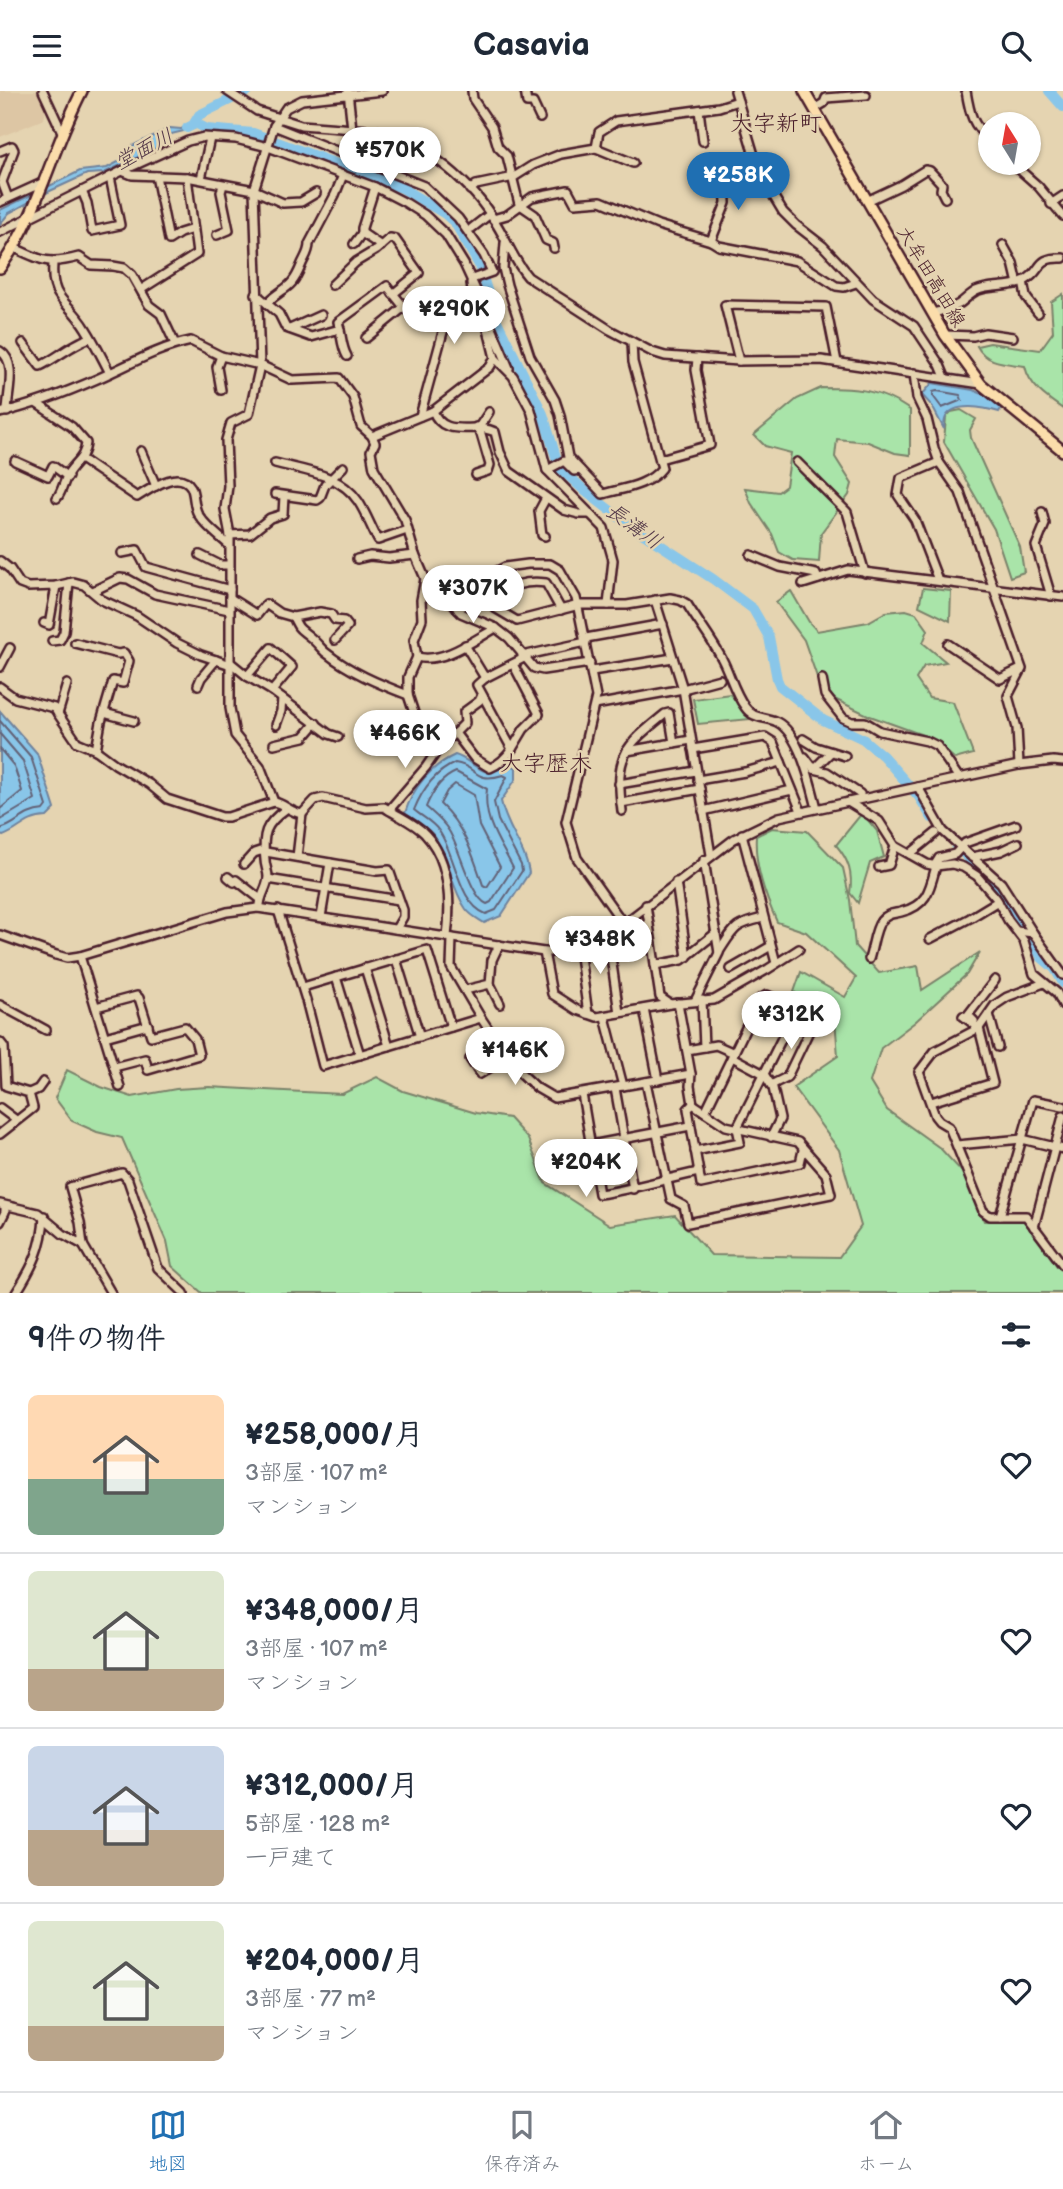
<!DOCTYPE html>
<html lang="ja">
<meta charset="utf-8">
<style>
body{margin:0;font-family:"Balsamiq Sans","Klee One",sans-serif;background:#f6f6f7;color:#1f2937;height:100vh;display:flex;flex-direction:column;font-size:26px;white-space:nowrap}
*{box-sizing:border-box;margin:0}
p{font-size:23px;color:#747a83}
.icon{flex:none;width:38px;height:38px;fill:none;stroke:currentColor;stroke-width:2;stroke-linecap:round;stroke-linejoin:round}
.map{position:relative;height:1202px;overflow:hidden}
.panel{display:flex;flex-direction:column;background:#fff;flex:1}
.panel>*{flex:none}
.needle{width:46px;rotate:349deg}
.controls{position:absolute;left:978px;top:21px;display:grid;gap:14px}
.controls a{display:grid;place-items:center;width:63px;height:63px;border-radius:50%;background:#fff;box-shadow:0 2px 5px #0004;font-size:35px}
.price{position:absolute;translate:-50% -60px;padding:0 16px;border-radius:24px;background:#fff;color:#222;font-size:23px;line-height:46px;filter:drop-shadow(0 2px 4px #0008)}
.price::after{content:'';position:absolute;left:50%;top:42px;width:21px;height:16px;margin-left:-10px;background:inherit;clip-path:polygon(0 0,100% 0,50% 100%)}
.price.selected{background:#1f6fb2;color:#fff}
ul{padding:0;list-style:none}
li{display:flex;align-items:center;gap:21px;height:175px;padding:0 28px}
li+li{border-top:2px solid #e0e1e3}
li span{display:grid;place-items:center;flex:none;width:196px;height:140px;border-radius:10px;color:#555}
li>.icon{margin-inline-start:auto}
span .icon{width:84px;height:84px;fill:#fffc;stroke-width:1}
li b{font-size:30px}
h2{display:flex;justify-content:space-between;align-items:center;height:84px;padding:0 28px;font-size:30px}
header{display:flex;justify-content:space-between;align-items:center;height:91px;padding:0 28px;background:#fff;font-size:32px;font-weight:700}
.tabs{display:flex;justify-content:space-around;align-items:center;height:98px;border-top:2px solid #e0e1e3;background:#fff;font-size:19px;color:#747a83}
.tabs a{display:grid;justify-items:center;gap:4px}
.tabs .selected{color:#1f6fb2}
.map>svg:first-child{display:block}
</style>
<header><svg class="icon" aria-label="menu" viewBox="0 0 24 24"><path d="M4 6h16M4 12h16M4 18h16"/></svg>Casavia<svg class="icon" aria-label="search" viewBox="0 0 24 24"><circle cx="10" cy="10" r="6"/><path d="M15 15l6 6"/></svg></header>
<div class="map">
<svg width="1063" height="1202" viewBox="0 0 1063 1202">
<rect width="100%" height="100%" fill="#e5d4b1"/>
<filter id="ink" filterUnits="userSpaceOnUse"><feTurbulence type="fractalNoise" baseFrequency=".0143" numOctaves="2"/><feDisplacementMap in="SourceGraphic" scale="14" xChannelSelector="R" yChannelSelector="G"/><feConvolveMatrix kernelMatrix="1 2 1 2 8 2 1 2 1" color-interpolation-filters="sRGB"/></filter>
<g filter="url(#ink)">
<polygon fill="#ddc6a4" points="0,0 37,0 46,17 44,28 0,46"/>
<g fill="#a9e4a9" stroke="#7a826a" stroke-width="2">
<path d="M1063,203V318C1047,307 1029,295 1025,275C1007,272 986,273 977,255L990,252L1040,259L1053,241L1051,211Z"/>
<path d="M821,297C857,297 879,298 910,319V364L895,362L868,351L837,348L835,366L852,393L849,404L821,442L819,471L793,469L779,461L772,443L751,412L745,397L778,401L786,395L791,362L765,355L754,344L797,308Z"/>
<polygon points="961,319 976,328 970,339 971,347 1020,456 1024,481 1010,486 994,438 944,351 946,326 951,321"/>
<polygon points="923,497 951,500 950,530 919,515"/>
<polygon points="791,500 809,531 817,540 868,531 886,521 906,519 916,522 928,539 923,552 946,571 924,575 916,588 929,607 953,611 973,663 955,668 931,647 870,625 828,605 817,586 804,549 776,511"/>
<polygon points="730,603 751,628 698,633 693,608"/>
<path d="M862,722L877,740L884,766L870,772L858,812L850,802C853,783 849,769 836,754Z"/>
<path d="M772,737L807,740L843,777L850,809L855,855L879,882L918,875L922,899L980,861L967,883L915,931L881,957L870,991L887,1019L940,1057L965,1084L984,1130L1023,1129L1057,1175L1063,1179V1202H202L172,1175L167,1150L122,1047L97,1041L72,1030L55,1007L67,979L101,996L132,1006L176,998L209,996L342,1003L377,986L403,1000L476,1022L509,1027L528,1048L545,1092L610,1134L675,1124L711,1164L839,1166L861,1135L839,1059L793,996L838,965L835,928L794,901L801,881L845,906L856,887L806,841L777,831C765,805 754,774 756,745Z"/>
</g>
<g fill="#89c6e9" stroke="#70839d" stroke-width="2">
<polygon points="194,30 211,36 211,42 203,41 200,36 163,45 155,58 104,82 87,83 50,100 9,122 0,133 0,119 80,80 107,77 122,69 132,55 170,37 181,38"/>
<path d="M932,292L973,299L1004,312L999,321C986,317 954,310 946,326C944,330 944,334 944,338L932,315L922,304Z"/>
<path d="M0,620L37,662L55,718L47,726C24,727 22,738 3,745L0,744Z"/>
<path d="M455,664C467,667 478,680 488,681C494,681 505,675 511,673L516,677V688L501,710C506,737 526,757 529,782L501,825L484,832C478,828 470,824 466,818C451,797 449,768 435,746C427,735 415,730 405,722C413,696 431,675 455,664Z"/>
</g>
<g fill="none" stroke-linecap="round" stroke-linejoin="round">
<g stroke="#636277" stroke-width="2">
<polygon points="937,300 960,304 962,309 942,317 933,305 933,301"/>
<path d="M0,630L31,666L47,715L44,719C21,721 19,733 0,738"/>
<polyline points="0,643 23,670 35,708 0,729"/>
<polyline points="0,658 14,675 22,700 0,718"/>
<path d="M455,672C478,675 473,693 503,684L507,686L494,711L498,729L521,774L522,780L496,819L486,823C458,812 456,764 439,740C432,730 422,726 414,719C422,699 435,681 455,672Z"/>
<path d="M456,681L487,698C482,728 500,751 513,777L491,811L487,813C471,807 460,758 449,740C443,730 435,724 426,716C432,701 441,687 456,681Z"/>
<path d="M455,693L474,704L479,735L500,776L487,796L483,794C473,764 464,735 440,713L447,700Z"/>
</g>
<g stroke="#89c6e9" stroke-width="10">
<polyline points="1049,0 1063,16"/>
<polyline points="199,34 207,38 253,42 402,97 445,123 455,132 479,174 497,230 543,323 559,376 585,400 628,433 713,488 753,518 769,546 777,588 780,595 823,629 863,648 883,665 919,706 932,727"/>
<polyline points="187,37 193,34 199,24 248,0"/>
<polyline points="956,755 1006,804 1042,867 1055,878 1063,892"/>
</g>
<g stroke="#4a1f2b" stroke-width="12">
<g id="minor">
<polyline points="43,0 62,41"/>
<path d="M227,0L257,20L301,34L380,40C427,54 473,92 497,134C508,152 514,170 528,186L610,239L652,261L665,265L739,270L821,269L981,293"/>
<polyline points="348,0 352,38"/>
<polyline points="472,0 473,8 492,36 498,56 507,65 519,113 535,124 546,149 553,152 554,157"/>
<polyline points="525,0 527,12 533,12 540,27"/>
<polyline points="735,0 759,81 783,121 796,134 823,155 873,208 914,235 940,274 945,286"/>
<path d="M966,0C970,24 972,33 990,50"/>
<polyline points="814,18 824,12 826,7 866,4"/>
<polyline points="699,19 703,50"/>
<polyline points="274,35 424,95 458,127 484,164 492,181 472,188"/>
<polyline points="596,57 599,41 616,30 719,16 738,10"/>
<polyline points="0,60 12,55 14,59 2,91 8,107"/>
<polyline points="1012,72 1038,95 1063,125"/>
<polyline points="122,80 132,84 187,86"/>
<polyline points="156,85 169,149 180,142 193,138"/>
<polyline points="201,88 210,47"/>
<polyline points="375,96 362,137 362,142 381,155"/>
<polyline points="470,99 476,94 514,86 533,74 561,63 596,57 633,72"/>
<polyline points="82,100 87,112 92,140 120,134 110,86"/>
<polyline points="867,110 901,94 925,79 930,80 942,93 941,99 945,107"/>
<polyline points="0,111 42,92"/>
<polyline points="1051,113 1063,105"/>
<polyline points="493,128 507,124 532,106 568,99 575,112 601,110 658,134 711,150 719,155 797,170 836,195 844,196 856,192"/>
<polyline points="472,137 490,123"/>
<polyline points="0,141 122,80 188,50 204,46 236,48 268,56 375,96 406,112 425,124 446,144 464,173 481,210 495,267 513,285 531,319 547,379 604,437 613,469 608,514"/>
<polyline points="217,144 229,139 221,101 223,94"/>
<polyline points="711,150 726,112 725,85"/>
<path d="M505,152L503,177L507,194L530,265L555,309L560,324L568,366L603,403C624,397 648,395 662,377L633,271L632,251"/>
<polyline points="354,153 362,142"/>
<polyline points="1003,154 1013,172 1018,193"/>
<path d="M15,157C42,170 49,174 79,166L91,174L113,175L124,177L132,184L149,214L161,223L175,253"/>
<path d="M53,172C50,211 69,209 86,238C95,252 102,267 110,282"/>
<polyline points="1023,190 1026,206 1038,222"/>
<polyline points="332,194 356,171 376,159 390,147 395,148 419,182 393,203"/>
<polyline points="142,198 197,163 187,86 254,99 283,112 301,111 316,102"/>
<polyline points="256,203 279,223 286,237 311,246 340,238"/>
<polyline points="434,208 448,232"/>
<path d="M267,212C284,195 291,200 301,175C304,167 309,162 309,153L335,104L343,84"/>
<path d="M933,222C941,220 951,218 959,213C965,209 970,203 976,200C990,193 1009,198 1024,190C1044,180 1034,166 1063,167"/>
<polyline points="492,237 509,277"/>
<polyline points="290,238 321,224"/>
<polyline points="945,244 973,245 985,242 1013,246"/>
<path d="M23,252L40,275C56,268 76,250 91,247"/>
<path d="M0,260C18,271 7,303 7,321"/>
<polyline points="221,265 217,276 221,299"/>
<path d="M347,265C341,255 342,243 338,231L387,195L404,216L366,247"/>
<polyline points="739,270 725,214 826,216 837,271"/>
<polyline points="914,282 917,307 927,328 934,357 939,371 960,401 1022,578 1008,605 1017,637 1019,674"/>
<path d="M36,312L72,336L86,352C85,366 76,371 69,381C64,389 63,399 57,407"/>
<path d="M433,320C444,349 475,330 495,341L500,361L509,380L564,419L579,423H590"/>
<path d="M0,322C33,314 65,302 97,288C129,274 157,257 191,250L221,265L260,274L292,289L339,287L353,306L361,335L372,345L375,352L371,360L374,377L405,429L415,464L428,494L443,499L461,522L496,537L509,547L534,577L543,579L590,572"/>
<polyline points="420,325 443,241 448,232 473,210 471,192"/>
<polyline points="476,336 481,343 490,374 488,380 476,384"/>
<polyline points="479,336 489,321"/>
<polyline points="372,345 433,320 490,276 495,267"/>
<polyline points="141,360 156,395"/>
<path d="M81,368L137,406C149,399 179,376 191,396C195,404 193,415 198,423C205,435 219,445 229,454"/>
<polyline points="660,368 710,354 696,279 697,267"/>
<polyline points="15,370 48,385 53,375 68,386"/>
<polyline points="797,371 847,421 865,482"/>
<path d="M275,372C305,380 340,383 358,410C366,422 371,436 378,449L407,439"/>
<polyline points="547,379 564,370 574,380 580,379"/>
<polyline points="275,403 317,409 320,407 325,394 343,376"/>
<polyline points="1042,421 1045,433 1036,455 1051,505"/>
<polyline points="230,444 250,443 270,427 283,423 284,405"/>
<polyline points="545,445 542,444 539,420 546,407"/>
<polyline points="122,462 137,459 146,476 230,499"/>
<polyline points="200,464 220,474 229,474"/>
<polyline points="751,464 780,476 816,483 818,488"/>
<polyline points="357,468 370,465 389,467 415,464"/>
<polyline points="0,470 10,478 20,493 28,496 56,495 73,491 84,494 102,509 137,525 177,552 201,564 231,574"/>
<polyline points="425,488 421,509 422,528 414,549 417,566 408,586 408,604 415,625 424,632 441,654"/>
<polyline points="938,489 915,429 898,404 901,387 939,371"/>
<polyline points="803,493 848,479 1063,506"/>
<polyline points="443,499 481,488 505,476 528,473 550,473 560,479 576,507 596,606 566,731 577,767 623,832"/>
<polyline points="93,500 120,487 128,488 155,503 229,519"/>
<path d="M492,504L495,517L517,530L579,514H627L670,507L680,509L687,513C698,531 712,549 722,568C730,583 734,601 745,616C754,629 765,625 777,631C800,643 811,694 817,717"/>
<path d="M230,507L257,524L266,513L279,522L293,526C300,540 298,536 310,546C315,550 320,556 325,561C350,581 379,593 408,604"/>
<polyline points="655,509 683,598 711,764"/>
<path d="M458,519C473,507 478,511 493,504C511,495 525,489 546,492L561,519"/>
<polyline points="293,526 320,521 331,523 335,529 344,530 348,535 335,549"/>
<polyline points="44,532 49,534 56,495"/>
<polyline points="586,547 663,533"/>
<polyline points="52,550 60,549 64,541 69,492"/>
<polyline points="75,552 118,563 124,562 129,570 123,592 113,590 101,631 96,659"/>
<polyline points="948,553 1000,588 1021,578"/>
<polyline points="465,554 485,587"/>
<polygon points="271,557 292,576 272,600 247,585"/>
<polyline points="522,565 586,551"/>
<path d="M417,566C443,573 474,549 496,537"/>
<polyline points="231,572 247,585"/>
<polyline points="0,576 10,557"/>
<polyline points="592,580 673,567"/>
<polyline points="822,588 825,604 843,627 852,631 865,631 880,640 927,650 937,655 959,687"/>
<polyline points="198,594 201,587 216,569"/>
<path d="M0,596L15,607L54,617L77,651L96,659L115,673L149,693L167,708L222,726H228L274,711C285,713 289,721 302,723L315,709L323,707L366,717L384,716L389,719C400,726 416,733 425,743C451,770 451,812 447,846"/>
<polyline points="272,600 329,643 338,646"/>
<polyline points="595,614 683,598 720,588"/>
<polyline points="104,622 134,630"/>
<polyline points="58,623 67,593"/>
<polyline points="276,634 281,620 282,608"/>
<polyline points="455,642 465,632 464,621 479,610 481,606"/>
<polyline points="803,648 816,656 845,665"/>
<polyline points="274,653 304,646 316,632"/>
<polyline points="512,658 524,638 539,623 513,573"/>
<polyline points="693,658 765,646 773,651 801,720"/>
<polyline points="627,660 691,649"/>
<polyline points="805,666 814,678 827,681 860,703"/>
<polyline points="814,678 831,661"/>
<polyline points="698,689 745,681 781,671"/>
<polyline points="619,693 696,680"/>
<polyline points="918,696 943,740 1001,792 1033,842"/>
<polyline points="274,711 260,675 235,644 230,617 230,444 225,418 228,395 226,349 231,332 249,323 260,274 254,99 274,35 286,17 302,9 382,0"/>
<polyline points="848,711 879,730 895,755 927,773 936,775 952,773 963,776 977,785 996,807 1008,829 1024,850 1034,883 1057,902 1063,914"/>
<polyline points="621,712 700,698"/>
<path d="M389,719L426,676L441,654L455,642L474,667L490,677C500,673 506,667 512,658L477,594L485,587L524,567"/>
<path d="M622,720C615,664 623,657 665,623L669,622L674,652"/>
<polyline points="703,720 792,699"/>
<polyline points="742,743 776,872"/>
<polyline points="910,763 936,742"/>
<polyline points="297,766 302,723"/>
<polyline points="972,766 1001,760 1018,752"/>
<polyline points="244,773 254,762 260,760 377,780 389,779 403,819 403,826 396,838"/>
<polyline points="934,775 939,767 955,763 965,752 1016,734"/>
<polyline points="879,776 889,774 895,755"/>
<polyline points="228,786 234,791 236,789 259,807"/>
<polyline points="268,788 399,809"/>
<polyline points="676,791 687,866"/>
<polyline points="646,814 660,906 670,913"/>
<path d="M260,817C259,805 268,797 268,786C268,780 265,775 265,769C262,743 265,733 286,718"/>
<polyline points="278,819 306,909 323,975 481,927"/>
<polyline points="321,826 330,772"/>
<polyline points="1017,840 1033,842 1063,884"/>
<polyline points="0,844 56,864 67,867 80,865 227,821 258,817 544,861 566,861 579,858 608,845 734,748 779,726 1019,674 1053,670 1063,671"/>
<polyline points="608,845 619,922"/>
<polyline points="452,847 451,876 481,927 507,966 522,983 537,997 554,1007 691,983"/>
<polyline points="930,848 970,827 998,810"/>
<polyline points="579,858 588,923"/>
<polyline points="544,861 552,903 577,919 597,926 670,913 714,909 768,878 799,858"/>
<path d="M719,861C735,836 734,834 763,827"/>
<polyline points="80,865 120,996"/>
<polyline points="396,868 420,946"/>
<path d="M869,868C873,857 874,839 881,830C888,822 893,823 901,821C927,815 930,798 936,775"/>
<polyline points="655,874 682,869 716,842"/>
<polyline points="365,877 389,955"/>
<polyline points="731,878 771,855"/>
<polyline points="336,886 360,964"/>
<polyline points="1044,892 1007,906 995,914 979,937 935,960 919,981 935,1025 939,1030 949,1036 983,1120 990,1125 1026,1125 1063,1174"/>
<polyline points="490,893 500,913"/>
<polyline points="303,896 427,859 451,936"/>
<polyline points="465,899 490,893 492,869 499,854"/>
<polyline points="702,909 704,956"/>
<polyline points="695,910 719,862 704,769"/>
<polyline points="678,912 691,983 690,995 693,1013 688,1018 701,1093 800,1072 803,1059"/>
<polyline points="0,914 46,939"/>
<polyline points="96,916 137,905 139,907 151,945 185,936 195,948 199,964 148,979 145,968 114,976"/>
<polyline points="644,918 658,989"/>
<polyline points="989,923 998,956"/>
<polyline points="605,926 623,995"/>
<polyline points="974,930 968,924 995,889"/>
<polyline points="105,946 148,934"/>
<polyline points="0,951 4,956 6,995 29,1002"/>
<polyline points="687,959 716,954 734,962"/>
<polyline points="732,966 764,983 773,997 780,1028 771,1046"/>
<polyline points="470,968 480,983 507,966"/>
<polyline points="646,991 671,1108 684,1115 688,1132 831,1103 826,1083 798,1051 726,1035 693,1013"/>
<polyline points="615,997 633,1098"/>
<path d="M582,1003L599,1103C633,1098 665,1088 699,1081"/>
<polyline points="931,1011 993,992 979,937 963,925"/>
<polyline points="0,1017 16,1029"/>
<polyline points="705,1021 760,908 767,904 788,913 812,934 787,986 771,994"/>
<polyline points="0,1043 33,1017 29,1002 38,998 43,991"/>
<polyline points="591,1054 690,1035"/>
<polyline points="957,1054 1022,1048 1063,1058"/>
<polyline points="695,1060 740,1051 737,1037 787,937 800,924"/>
<polyline points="0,1113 38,1122 63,1143 83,1154"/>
<polyline points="1000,1125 1033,1009 1063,1015"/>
<polyline points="0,1131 5,1121 5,1115"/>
<polyline points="1034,1136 1063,1025"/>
<path d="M16,1202C32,1177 43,1156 44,1125"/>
<polyline points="111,1202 83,1154 80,1131 70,1096 122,1082 128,1089 158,1177 184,1202"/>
</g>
</g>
<g stroke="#4a1f2b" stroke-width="14">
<g id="major">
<polyline points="804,0 945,244 981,293 1063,360"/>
<path d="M0,177C38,125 52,57 82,0"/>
</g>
</g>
<use href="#minor" stroke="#e5d4b1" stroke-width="7"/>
<use href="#major" stroke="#fbddab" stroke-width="9"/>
</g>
</g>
<g text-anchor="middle" stroke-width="5" stroke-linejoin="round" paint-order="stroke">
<g font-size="19" fill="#4a1f2b" stroke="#e5d4b1">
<text transform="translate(932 185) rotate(59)" y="7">大牟田高田線</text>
</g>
<g font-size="21" font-style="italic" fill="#533848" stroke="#e5d4b1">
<text transform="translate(144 58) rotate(-28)" y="7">堂面川</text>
<text transform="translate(634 435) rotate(36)" y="7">長溝川</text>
</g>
<g font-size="23" fill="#4a1f2b" stroke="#e5d4b1">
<text x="776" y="40">大字新町</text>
<text x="546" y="680">大字歴木</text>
</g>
</g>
</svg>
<div class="controls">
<a><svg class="needle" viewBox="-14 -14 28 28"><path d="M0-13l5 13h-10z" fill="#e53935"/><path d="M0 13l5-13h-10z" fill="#747a83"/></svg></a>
</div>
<b class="price" style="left:390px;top:96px">¥570K</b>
<b class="price selected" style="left:738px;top:121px">¥258K</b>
<b class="price" style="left:454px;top:255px">¥290K</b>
<b class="price" style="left:473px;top:534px">¥307K</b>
<b class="price" style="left:405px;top:679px">¥466K</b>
<b class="price" style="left:600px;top:885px">¥348K</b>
<b class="price" style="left:791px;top:960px">¥312K</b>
<b class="price" style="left:515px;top:996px">¥146K</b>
<b class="price" style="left:586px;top:1108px">¥204K</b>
</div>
<section class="panel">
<h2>9件の物件<svg class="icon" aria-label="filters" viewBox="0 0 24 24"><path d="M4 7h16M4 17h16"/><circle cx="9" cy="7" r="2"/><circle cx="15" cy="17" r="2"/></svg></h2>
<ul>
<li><span style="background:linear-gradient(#ffd9b3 60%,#7fa58c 0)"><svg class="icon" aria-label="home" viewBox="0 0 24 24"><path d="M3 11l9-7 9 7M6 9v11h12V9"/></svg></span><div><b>¥258,000/月</b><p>3部屋 · 107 m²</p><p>マンション</p></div><svg class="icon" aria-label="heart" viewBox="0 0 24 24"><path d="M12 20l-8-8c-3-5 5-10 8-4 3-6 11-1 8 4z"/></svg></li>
<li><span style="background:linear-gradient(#dfe7d0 70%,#b9a48a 0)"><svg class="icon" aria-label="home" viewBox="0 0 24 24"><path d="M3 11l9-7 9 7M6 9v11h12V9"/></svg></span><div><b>¥348,000/月</b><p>3部屋 · 107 m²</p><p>マンション</p></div><svg class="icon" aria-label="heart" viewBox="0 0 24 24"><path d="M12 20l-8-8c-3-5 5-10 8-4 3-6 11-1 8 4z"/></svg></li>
<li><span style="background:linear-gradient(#c9d6e8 60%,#b9a48a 0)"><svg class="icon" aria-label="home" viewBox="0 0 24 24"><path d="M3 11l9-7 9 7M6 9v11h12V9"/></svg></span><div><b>¥312,000/月</b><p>5部屋 · 128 m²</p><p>一戸建て</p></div><svg class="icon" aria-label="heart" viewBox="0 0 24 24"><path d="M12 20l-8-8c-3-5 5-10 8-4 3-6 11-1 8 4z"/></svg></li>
<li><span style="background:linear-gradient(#dfe7d0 75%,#b9a48a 0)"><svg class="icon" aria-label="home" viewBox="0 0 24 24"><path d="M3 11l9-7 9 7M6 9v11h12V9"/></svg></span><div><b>¥204,000/月</b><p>3部屋 · 77 m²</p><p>マンション</p></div><svg class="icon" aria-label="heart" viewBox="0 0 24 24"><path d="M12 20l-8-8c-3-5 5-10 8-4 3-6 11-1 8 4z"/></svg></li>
</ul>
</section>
<nav class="tabs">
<a class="selected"><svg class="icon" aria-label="map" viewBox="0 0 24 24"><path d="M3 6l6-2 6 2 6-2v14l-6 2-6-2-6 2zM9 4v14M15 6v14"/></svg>地図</a>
<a><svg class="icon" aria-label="saved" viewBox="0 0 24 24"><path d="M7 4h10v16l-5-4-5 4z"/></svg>保存済み</a>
<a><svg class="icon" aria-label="home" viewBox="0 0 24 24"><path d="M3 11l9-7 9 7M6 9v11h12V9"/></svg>ホーム</a>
</nav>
